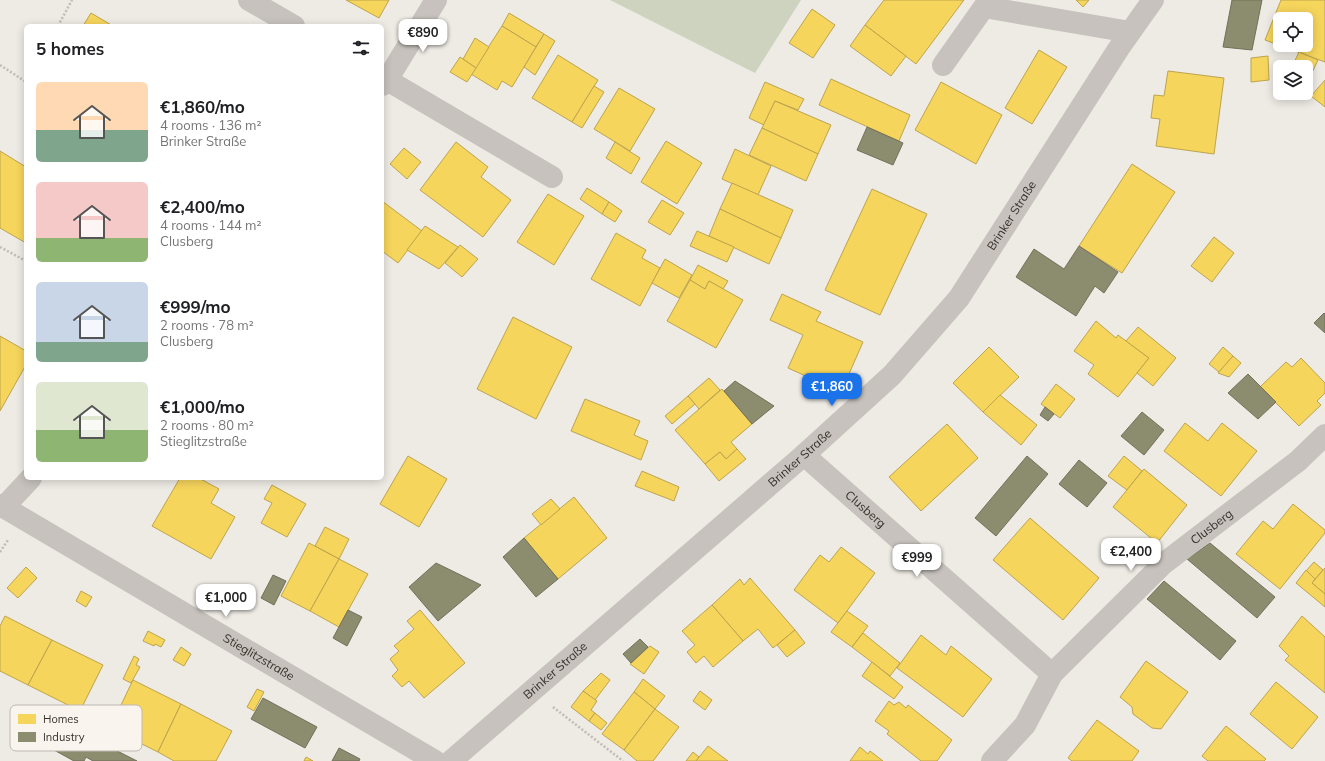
<!DOCTYPE html>
<meta charset="utf-8">
<style>
body{margin:0;font-family:Mulish,sans-serif;background:#f6f6f6;color:#202124;height:100vh;display:flex;flex-direction:column;font-size:15px;white-space:nowrap}
*{box-sizing:border-box;margin:0}
p{font-size:13px;color:#757577}
.icon{flex:none;width:22px;height:22px;fill:none;stroke:currentColor;stroke-width:2;stroke-linecap:round;stroke-linejoin:round}
.map{position:relative;flex:1;overflow:hidden}
.details{position:absolute;left:24px;top:24px;width:360px;height:456px;display:flex;flex-direction:column;background:#fff;border-radius:6px;box-shadow:0 2px 10px #0003}
.details>*{flex:none}
.buttons{position:absolute;left:1273px;top:12px;display:grid;gap:8px}
.buttons a{display:grid;place-items:center;width:40px;height:40px;border-radius:6px;background:#fff;box-shadow:0 2px 10px #0003;font-size:20px}
.price{position:absolute;translate:-50% -34px;padding:0 9px;border-radius:8px;background:#fff;color:#222;font-size:13px;line-height:26px;filter:drop-shadow(0 1px 2px #0008)}
.price::after{content:'';position:absolute;left:50%;top:24px;width:12px;height:9px;margin-left:-6px;background:inherit;clip-path:polygon(0 0,100% 0,50% 100%)}
.price.on{background:#1a73e8;color:#fff}
ul{padding:0;list-style:none}
li{display:flex;align-items:center;gap:12px;height:100px;padding:0 12px}
li span{display:grid;place-items:center;flex:none;width:112px;height:80px;border-radius:6px;color:#555}
li>.icon{margin-inline-start:auto}
span .icon{width:48px;height:48px;fill:#fffc;stroke-width:1}
li b{font-size:17px}
h2{display:flex;justify-content:space-between;align-items:center;height:48px;padding:0 12px;font-size:17px}
.map>svg:first-child{display:block}
</style>
<div class="map">
<svg width="1325" height="761" viewBox="0 0 1325 761">
<rect width="100%" height="100%" fill="#eeeae4"/>
<polygon fill="#ced3c0" points="610,0 801,0 755,73"/>
<g fill="#f6d55c" stroke="#bda44d" fill-rule="evenodd">
<polygon points="346,0 389,0 379,18"/>
<polygon points="884,0 964,0 916,64 865,25"/>
<polygon points="1076,0 1089,0 1083,7"/>
<path d="M1281,0H1325V62L1265,40ZM1280,19H1306V45H1280Z"/>
<polygon points="812,9 835,25 813,58 789,43"/>
<polygon points="91,13 113,26 83,26"/>
<polygon points="509,13 544,34 536,47 502,26"/>
<polygon points="865,25 906,56 891,76 850,46"/>
<polygon points="502,26 536,47 512,87 502,81 497,90 471,74"/>
<polygon points="544,34 555,41 535,75 524,67"/>
<polygon points="475,38 489,47 476,68 463,59"/>
<polygon points="1039,50 1067,67 1032,124 1005,108"/>
<polygon points="1299,52 1318,60 1310,77 1306,75 1306,67 1292,67"/>
<polygon points="558,55 598,80 572,122 532,98"/>
<polygon points="1268,56 1269,80 1251,82 1251,58"/>
<polygon points="460,57 476,68 467,82 450,72"/>
<polygon points="1168,71 1224,78 1214,154 1156,146 1160,119 1151,118 1154,95 1164,96"/>
<polygon points="831,79 910,115 899,141 819,105"/>
<polygon points="1325,80 1325,107 1311,96"/>
<polygon points="765,82 804,99 798,110 775,101 764,125 749,118"/>
<polygon points="941,82 1002,115 976,164 915,130"/>
<polygon points="594,86 604,92 582,128 572,122"/>
<polygon points="619,88 655,109 630,151 594,129"/>
<polygon points="775,101 831,125 818,154 762,128"/>
<polygon points="762,128 818,154 806,181 749,155"/>
<polygon points="666,141 702,163 677,204 641,182"/>
<polygon points="456,142 488,167 481,177 511,200 483,237 420,190"/>
<polygon points="615,142 640,158 631,174 606,158"/>
<polygon points="404,148 421,162 407,179 390,164"/>
<polygon points="735,149 771,166 758,195 722,179"/>
<polygon points="0,151 26,167 26,243 0,228"/>
<polygon points="1132,164 1175,192 1122,273 1079,246"/>
<polygon points="732,183 793,210 781,238 720,209"/>
<polygon points="587,188 609,202 602,214 580,199"/>
<polygon points="872,189 927,214 880,315 825,290"/>
<polygon points="548,194 584,216 554,265 517,242"/>
<polygon points="662,200 684,213 670,235 648,222"/>
<polygon points="382,201 422,231 398,263 382,251"/>
<polygon points="609,202 622,211 615,222 602,214"/>
<polygon points="720,209 781,238 769,264 709,236"/>
<polygon points="425,226 458,247 439,269 407,250"/>
<polygon points="697,231 734,247 727,262 690,246"/>
<polygon points="616,233 646,250 642,258 660,268 640,306 591,279"/>
<polygon points="1214,237 1234,253 1212,282 1191,266"/>
<polygon points="460,245 478,259 462,277 445,263"/>
<polygon points="665,259 692,275 679,298 652,283"/>
<polygon points="698,265 728,281 723,289 709,281 705,289 690,280"/>
<polygon points="690,280 705,289 709,281 743,300 716,348 667,321"/>
<polygon points="782,294 821,312 816,321 863,342 841,392 788,368 803,335 770,320"/>
<polygon points="513,317 572,347 536,419 477,389"/>
<polygon points="1096,321 1116,338 1118,335 1149,358 1118,397 1088,374 1094,365 1074,351"/>
<polygon points="1138,327 1176,358 1153,386 1137,373 1149,358 1126,341"/>
<polygon points="0,336 26,351 26,365 0,411"/>
<polygon points="989,347 1019,377 983,412 953,383"/>
<polygon points="1223,347 1233,356 1219,372 1209,364"/>
<polygon points="1233,356 1241,363 1229,377 1218,373"/>
<polygon points="1301,358 1325,383 1325,393 1317,401 1321,405 1299,426 1260,387 1286,362 1292,367"/>
<polygon points="709,378 720,390 699,409 688,396"/>
<polygon points="1056,384 1075,399 1060,418 1041,404"/>
<polygon points="722,389 752,424 731,442 737,449 726,459 720,452 705,464 675,430"/>
<polygon points="1000,395 1037,425 1021,445 983,412"/>
<polygon points="688,396 695,404 672,424 665,416"/>
<polygon points="585,399 640,421 634,435 648,441 641,460 571,431"/>
<polygon points="1185,423 1208,441 1222,423 1257,451 1221,496 1164,451"/>
<polygon points="947,424 978,458 921,511 889,477"/>
<polygon points="737,449 746,459 719,481 705,464 720,452 726,459"/>
<polygon points="408,456 447,479 419,527 380,504"/>
<polygon points="1124,456 1142,471 1127,490 1108,476"/>
<polygon points="1144,469 1187,505 1157,543 1113,507"/>
<polygon points="642,471 679,487 674,501 635,486"/>
<polygon points="180,478 199,478 219,489 211,503 235,517 211,559 152,526"/>
<polygon points="272,485 306,504 287,537 261,523 272,503 264,499"/>
<polygon points="574,497 607,538 558,579 524,538"/>
<polygon points="551,499 560,509 541,525 532,514"/>
<polygon points="1293,504 1325,530 1325,533 1280,589 1236,554 1263,521 1273,529"/>
<polygon points="1030,518 1099,578 1063,620 993,560"/>
<polygon points="325,527 349,539 339,559 315,546"/>
<polygon points="309,543 339,559 310,611 281,596"/>
<polygon points="841,547 875,573 838,623 794,590 820,555 829,562"/>
<polygon points="339,559 368,574 339,627 310,611"/>
<polygon points="1314,562 1323,570 1315,579 1306,571"/>
<polygon points="26,567 37,578 18,598 7,588"/>
<polygon points="1325,568 1325,594 1312,583"/>
<polygon points="1306,570 1315,579 1312,583 1325,594 1325,607 1296,583"/>
<polygon points="750,578 795,630 773,648 758,629 743,641 712,605 740,579 744,585"/>
<polygon points="81,591 92,597 86,607 76,601"/>
<polygon points="712,605 743,641 713,667 704,656 696,663 687,652 695,645 682,631"/>
<polygon points="420,610 465,663 424,698 409,681 402,687 392,676 398,670 390,659 399,651 394,646 414,629 407,621"/>
<polygon points="847,611 868,626 852,647 831,632"/>
<polygon points="5,616 52,640 28,685 0,671 0,626"/>
<polygon points="1302,616 1325,637 1325,693 1285,660 1289,656 1279,646"/>
<polygon points="795,630 805,643 787,657 777,645"/>
<polygon points="148,631 165,640 161,647 155,644 154,646 143,641"/>
<polygon points="863,633 900,663 890,676 852,647"/>
<polygon points="921,635 946,655 951,646 992,679 963,717 897,668"/>
<polygon points="52,640 103,665 80,711 28,685"/>
<polygon points="650,646 659,652 644,674 630,664"/>
<polygon points="181,647 191,654 184,666 173,660"/>
<polygon points="134,656 139,659 136,665 140,667 131,683 123,679"/>
<polygon points="1146,661 1188,692 1161,729 1152,728 1133,714 1132,707 1120,697"/>
<polygon points="872,662 903,687 894,699 862,676"/>
<polygon points="601,673 610,680 595,700 583,691"/>
<polygon points="643,679 665,696 655,709 634,692"/>
<polygon points="133,680 181,704 158,752 110,728"/>
<polygon points="1276,682 1318,717 1292,749 1250,714"/>
<polygon points="257,689 264,692 254,711 247,707"/>
<polygon points="583,691 597,701 591,710 595,713 589,721 571,707"/>
<polygon points="700,691 712,700 705,710 693,701"/>
<polygon points="634,692 655,709 624,750 602,734"/>
<polygon points="889,701 894,705 899,702 906,708 908,705 952,740 937,761 921,761 887,734 889,731 875,721"/>
<polygon points="181,704 232,731 216,761 174,761 158,752"/>
<polygon points="655,709 679,727 653,761 637,761 624,750"/>
<polygon points="595,713 607,723 601,730 589,721"/>
<polygon points="1097,720 1139,751 1132,761 1072,761 1068,758"/>
<polygon points="1226,726 1266,759 1264,761 1208,761 1202,756"/>
<polygon points="708,746 728,761 696,761"/>
<polygon points="860,747 868,754 870,751 883,761 850,761"/>
<polygon points="693,752 699,757 696,761 686,761"/>
<polygon points="306,757 313,761 304,761"/>
</g>
<g fill="#8c8c6e" stroke="#73705a">
<polygon points="1232,0 1262,0 1252,50 1223,47"/>
<polygon points="867,127 903,143 893,165 857,150"/>
<polygon points="1079,246 1118,272 1104,293 1095,286 1076,316 1016,277 1034,249 1064,269"/>
<polygon points="1324,313 1325,314 1325,333 1314,323"/>
<polygon points="1248,374 1276,402 1258,419 1228,393"/>
<polygon points="735,381 774,406 752,424 724,391"/>
<polygon points="1045,407 1054,414 1048,421 1040,415"/>
<polygon points="1142,412 1164,430 1144,455 1121,436"/>
<polygon points="1027,456 1048,474 996,536 975,518"/>
<polygon points="1079,460 1107,483 1087,507 1059,484"/>
<polygon points="524,538 558,579 536,597 503,557"/>
<polygon points="1210,543 1275,597 1257,618 1187,559"/>
<polygon points="436,563 481,585 438,621 409,587"/>
<polygon points="273,575 286,581 274,605 261,598"/>
<polygon points="1164,581 1236,641 1220,660 1147,599"/>
<polygon points="348,610 362,617 347,646 333,638"/>
<polygon points="640,639 648,647 631,663 623,654"/>
<polygon points="263,698 317,727 305,748 251,719"/>
<polygon points="66,725 137,761 93,761 86,757 84,761 74,761 54,750"/>
<polygon points="339,748 360,759 359,761 332,761"/>
</g>
<g fill="none" stroke-linecap="round" stroke-linejoin="round">
<g stroke="#c0bbb5" stroke-width="2.5" stroke-dasharray="2 2" stroke-linecap="butt">
<polyline points="58,26 72,0"/>
<polyline points="0,65 26,82"/>
<polyline points="0,247 26,261"/>
<polyline points="0,552 8,540"/>
<polyline points="553,707 623,761"/>
</g>
<g stroke="#c7c2bd" stroke-width="22">
<polyline points="249,0 294,26"/>
<polyline points="943,65 984,7 1130,32"/>
<polyline points="382,77 552,177"/>
<polyline points="382,85 387,80 436,0"/>
<path id="s1" d="M804,455L1052,674"/>
<path id="s2" d="M0,505L435,761"/>
<polyline points="4,507 31,478"/>
<path id="s3" d="M451,761L804,455L892,375L959,298L1119,48L1153,0"/>
<path id="s4" d="M992,761L1025,725L1052,674L1163,564L1298,461L1325,435"/>
</g>
</g>
<g text-anchor="middle" stroke-width="4" stroke-linejoin="round" paint-order="stroke">
<g font-size="12" fill="#38302b" stroke="#f9f4ed">
<text dy="4" stroke="none"><textPath href="#s3" startOffset="786">Brinker Straße</textPath></text>
<text dy="4" stroke="none"><textPath href="#s3" startOffset="462">Brinker Straße</textPath></text>
<text dy="4" stroke="none"><textPath href="#s1" startOffset="82">Clusberg</textPath></text>
<text dy="4" stroke="none"><textPath href="#s4" startOffset="324">Clusberg</textPath></text>
<text dy="4" stroke="none"><textPath href="#s2" startOffset="300">Stieglitzstraße</textPath></text>
<text dy="4" stroke="none"><textPath href="#s3" startOffset="138">Brinker Straße</textPath></text>
</g>
</g>
<rect x="10" y="705" width="132" height="46" rx="6" fill="#f9f4ed" stroke="#bfb9b3" stroke-width="1"/>
<rect x="18" y="714" width="18" height="10" fill="#f6d55c"/>
<rect x="18" y="732" width="18" height="10" fill="#8c8c6e"/>
<g font-size="11" fill="#38302b">
<text x="43" y="723">Homes</text>
<text x="43" y="741">Industry</text>
</g>
</svg>
<div class="buttons">
<a><svg class="icon" aria-label="locate" viewBox="0 0 24 24"><circle cx="12" cy="12" r="6"/><path d="M12 2v4M12 18v4M2 12h4M18 12h4"/></svg></a>
<a><svg class="icon" aria-label="layers" viewBox="0 0 24 24"><path d="M12 4l9 5-9 5-9-5zM3 14l9 5 9-5"/></svg></a>
</div>
<b class="price" style="left:423px;top:53px">€890</b>
<b class="price on" style="left:832px;top:407px">€1,860</b>
<b class="price" style="left:1131px;top:572px">€2,400</b>
<b class="price" style="left:917px;top:578px">€999</b>
<b class="price" style="left:226px;top:618px">€1,000</b>
<section class="details">
<h2>5 homes<svg class="icon" aria-label="filters" viewBox="0 0 24 24"><path d="M4 7h16M4 17h16"/><circle cx="9" cy="7" r="2"/><circle cx="15" cy="17" r="2"/></svg></h2>
<ul>
<li><span style="background:linear-gradient(#ffd9b3 60%,#7fa58c 0)"><svg class="icon" aria-label="home" viewBox="0 0 24 24"><path d="M3 11l9-7 9 7M6 9v11h12V9"/></svg></span><div><b>€1,860/mo</b><p>4 rooms · 136 m²</p><p>Brinker Straße</p></div></li>
<li><span style="background:linear-gradient(#f6c9c9 70%,#8fb573 0)"><svg class="icon" aria-label="home" viewBox="0 0 24 24"><path d="M3 11l9-7 9 7M6 9v11h12V9"/></svg></span><div><b>€2,400/mo</b><p>4 rooms · 144 m²</p><p>Clusberg</p></div></li>
<li><span style="background:linear-gradient(#c9d6e8 75%,#7fa58c 0)"><svg class="icon" aria-label="home" viewBox="0 0 24 24"><path d="M3 11l9-7 9 7M6 9v11h12V9"/></svg></span><div><b>€999/mo</b><p>2 rooms · 78 m²</p><p>Clusberg</p></div></li>
<li><span style="background:linear-gradient(#dfe7d0 60%,#8fb573 0)"><svg class="icon" aria-label="home" viewBox="0 0 24 24"><path d="M3 11l9-7 9 7M6 9v11h12V9"/></svg></span><div><b>€1,000/mo</b><p>2 rooms · 80 m²</p><p>Stieglitzstraße</p></div></li>
</ul>
</section>
</div>
